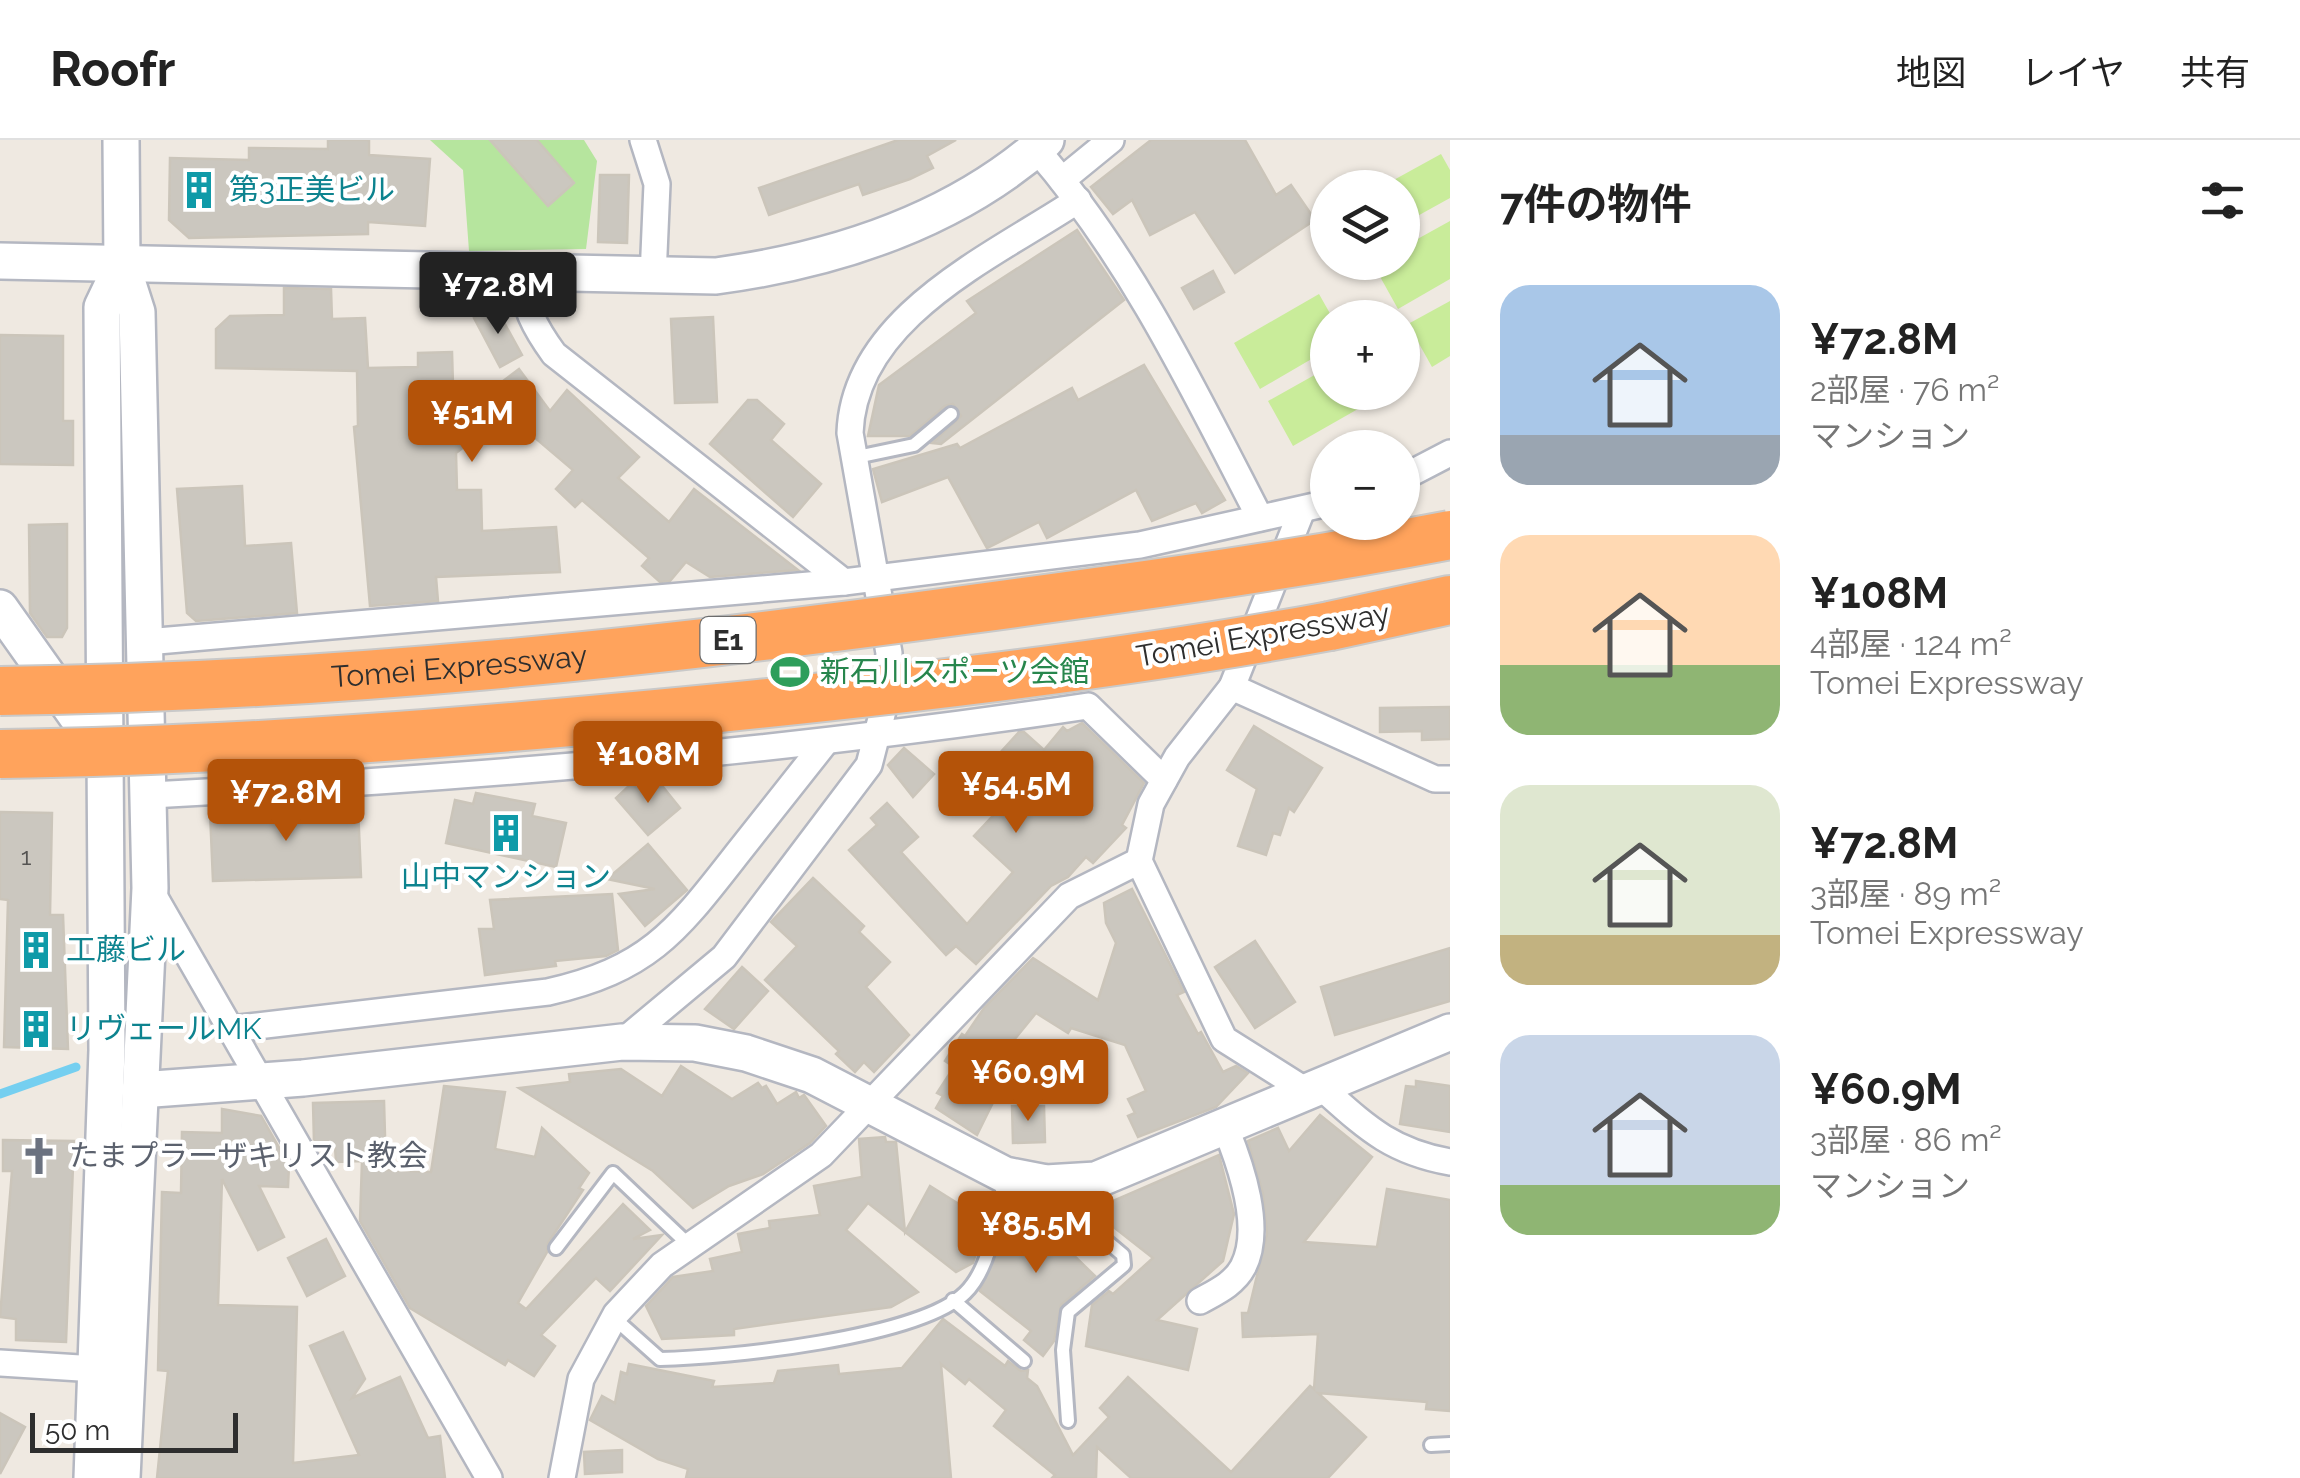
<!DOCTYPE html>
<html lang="ja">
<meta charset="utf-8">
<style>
body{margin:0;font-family:Raleway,"Noto Sans JP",sans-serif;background:#f6f6f6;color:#222;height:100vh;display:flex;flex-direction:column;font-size:38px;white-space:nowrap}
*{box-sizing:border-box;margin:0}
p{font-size:32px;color:#767676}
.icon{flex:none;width:55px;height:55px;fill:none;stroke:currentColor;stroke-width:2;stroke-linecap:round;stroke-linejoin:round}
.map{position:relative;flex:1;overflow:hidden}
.side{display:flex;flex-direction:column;background:#fff;width:850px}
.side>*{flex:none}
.controls{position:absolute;left:1310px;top:30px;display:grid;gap:20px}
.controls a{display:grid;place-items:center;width:110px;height:110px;border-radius:50%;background:#fff;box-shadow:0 2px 8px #0004;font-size:50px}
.scale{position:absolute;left:30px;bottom:25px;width:208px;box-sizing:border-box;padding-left:10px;border:5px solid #2e2e2e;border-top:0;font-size:28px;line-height:35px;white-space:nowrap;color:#2e2e2e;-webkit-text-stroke:8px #fff;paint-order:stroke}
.price{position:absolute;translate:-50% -85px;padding:0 22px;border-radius:10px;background:#b45309;color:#fff;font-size:32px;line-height:65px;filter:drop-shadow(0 2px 5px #0008)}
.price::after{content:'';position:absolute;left:50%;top:60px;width:30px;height:22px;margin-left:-15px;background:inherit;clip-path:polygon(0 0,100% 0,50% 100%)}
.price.selected{background:#222;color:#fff}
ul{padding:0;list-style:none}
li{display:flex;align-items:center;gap:30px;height:250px;padding:0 50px}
li span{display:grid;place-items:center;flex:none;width:280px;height:200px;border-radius:30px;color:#555}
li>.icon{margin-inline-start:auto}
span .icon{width:120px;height:120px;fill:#fffc;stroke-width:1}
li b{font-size:42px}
h2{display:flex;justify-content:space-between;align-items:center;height:120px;padding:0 50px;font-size:42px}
header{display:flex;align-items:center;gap:60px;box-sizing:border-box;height:140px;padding:0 50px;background:#fff;border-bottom:2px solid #e0e0e0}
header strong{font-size:48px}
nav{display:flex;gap:55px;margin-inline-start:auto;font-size:35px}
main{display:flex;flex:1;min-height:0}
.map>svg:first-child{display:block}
</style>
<header>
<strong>Roofr</strong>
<nav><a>地図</a><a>レイヤ</a><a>共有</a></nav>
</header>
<main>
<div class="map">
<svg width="1450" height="1338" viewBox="0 0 1450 1338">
<rect width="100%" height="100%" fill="#efe9e1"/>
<polygon fill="#b6e59e" points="430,0 584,0 597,21 586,109 469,111 463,30"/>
<g fill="#c9ec9a">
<polygon points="1441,14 1450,30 1450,58 1403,84 1402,48 1381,47"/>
<polygon points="1450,81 1450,139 1398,169 1373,124 1402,122 1403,107"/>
<polygon points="1319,154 1332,177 1328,178 1327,210 1260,249 1234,203"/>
<polygon points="1450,161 1450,216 1432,227 1408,184"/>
<polygon points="1327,228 1328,252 1377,253 1379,257 1293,306 1268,261"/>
</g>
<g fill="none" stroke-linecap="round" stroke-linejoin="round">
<polyline stroke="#75cff0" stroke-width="9" points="0,954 76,927"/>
</g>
<g fill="#cbc7bf" stroke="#cbc5ba" stroke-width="2.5">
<polygon points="328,0 369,0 369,15 430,19 425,86 368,82 368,94 189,98 169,80 170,18 249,20 249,8 328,9"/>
<polygon points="490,0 537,0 574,43 548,66"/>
<polygon points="898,0 956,0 927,16 933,28 910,39 863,55 859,44 769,75 759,48"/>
<polygon points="1151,0 1245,0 1276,55 1291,45 1315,80 1235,133 1195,72 1150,95 1132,60 1113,74 1091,47"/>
<polygon points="600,35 629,35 627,103 598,102"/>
<polygon points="1077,90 1124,160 941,304 932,303 961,276 953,264 945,266 910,296 868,296 879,245 976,173 967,161"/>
<polygon points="1213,131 1224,152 1194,169 1182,148"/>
<polygon points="284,148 331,149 332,179 365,178 368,228 418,227 418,213 452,212 454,278 519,229 550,271 567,250 639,317 618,338 669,382 694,349 798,430 710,437 686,422 670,441 660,442 642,426 649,418 582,360 575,367 556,349 573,330 507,274 456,313 457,350 481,350 482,391 556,387 560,432 436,437 438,461 370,466 354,287 358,286 357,231 216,228 216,189 230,176 284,175"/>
<polygon points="495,166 522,215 500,227 474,178"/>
<polygon points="713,177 717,262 675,263 671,179"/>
<polygon points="0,195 63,196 63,281 73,281 73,325 0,324"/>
<polygon points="1144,225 1225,360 1202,373 1196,363 1152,381 1136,350 1047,398 1039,382 987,408 948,337 882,362 873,329 957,304 960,308 1072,248 1078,260"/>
<polygon points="748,260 757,260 784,284 771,300 821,344 793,377 710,304"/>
<polygon points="242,346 245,406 291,403 297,473 196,481 187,473 177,349"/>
<polygon points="67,384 67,488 62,497 47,497 30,473 29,385"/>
<polygon points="1450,567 1450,599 1422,600 1422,591 1380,592 1380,568"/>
<polygon points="1082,583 1144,643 1122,685 1126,688 1093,723 1086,717 1068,737 1051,746 976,824 956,806 946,815 849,710 877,685 871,678 887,663 918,697 901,712 967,784 1013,732 974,696 1017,650 989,625 1019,592 1024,592 1044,610 1063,587 1067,591"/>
<polygon points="1254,586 1322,628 1294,672 1289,668 1280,695 1273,693 1266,715 1238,706 1257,649 1227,630"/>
<polygon points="904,608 934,634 913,657 888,625"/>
<polygon points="632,643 640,652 649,645 663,647 680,668 648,695 616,658"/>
<polygon points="476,653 535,664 532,676 566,683 556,727 446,703 455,660 473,664"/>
<polygon points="358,667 361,737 213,741 210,672"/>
<polygon points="0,672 52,673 50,775 63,775 68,909 4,907 8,760 0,759"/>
<polygon points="648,704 687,750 645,786 619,754 655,749 607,739"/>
<polygon points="813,738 864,786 859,792 890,822 866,847 909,895 874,932 864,922 855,932 836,914 839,911 765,840 797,806 771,782"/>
<polygon points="1132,749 1184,852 1177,855 1198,894 1201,892 1223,932 1236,926 1248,933 1216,967 1138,997 1128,976 1135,973 1128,959 1146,951 1125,905 1071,888 1068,893 1036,873 1005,911 1009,914 997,933 1005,938 977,995 936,968 943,956 937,953 954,927 945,921 962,894 965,896 984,868 1033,818 1098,860 1116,803 1106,783 1104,763"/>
<polygon points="612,754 618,810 606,816 555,821 556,826 485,835 479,789 494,789 490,760"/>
<polygon points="1255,801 1295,862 1255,888 1215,827"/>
<polygon points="1450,808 1450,861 1335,895 1321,847"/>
<polygon points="742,827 768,851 734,889 705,869"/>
<polygon points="681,926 732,959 758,943 762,948 766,946 777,964 796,952 799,958 804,955 826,986 810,1003 763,1034 729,1046 693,1068 653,1031 519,948 570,942 569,934 621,929 662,956"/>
<polygon points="1416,941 1450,946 1450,992 1400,984 1406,946 1416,947"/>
<polygon points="444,946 505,952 495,1009 535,1017 542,988 589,1033 579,1048 583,1050 548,1103 547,1112 518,1163 526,1169 623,1064 650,1090 633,1099 662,1095 610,1151 596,1138 541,1195 555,1206 534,1236 508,1220 505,1225 410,1168 360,1081 362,1021 336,1022 335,1007 317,1007 314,1002 313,963 384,961 386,1030 431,1032"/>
<polygon points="1012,966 1044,966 1045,1002 1013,1003"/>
<polygon points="222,969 261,976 289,1025 288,1047 259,1046 284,1097 258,1110 222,1039 218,1165 297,1167 293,1323 359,1315 310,1206 343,1192 365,1239 352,1258 400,1237 428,1298 440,1296 445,1338 157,1338 168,1231 158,1230 162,1052 181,1053 182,992 222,993"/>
<polygon points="1320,975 1372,1017 1304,1102 1377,1107 1387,1049 1450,1060 1450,1271 1426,1269 1427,1262 1318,1253 1366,1297 1328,1338 1131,1338 1097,1307 1096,1338 1052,1338 1055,1335 994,1286 1006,1270 969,1239 965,1244 941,1224 951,1338 686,1338 688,1329 658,1319 590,1280 602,1256 615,1263 621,1232 627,1234 629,1224 714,1241 712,1247 774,1243 778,1231 838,1225 839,1234 902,1228 943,1179 1005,1226 1008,1221 1021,1231 1028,1230 1027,1238 1037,1246 1073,1315 1109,1277 1100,1268 1128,1237 1231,1332 1310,1246 1314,1249 1318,1194 1243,1197 1242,1173 1248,1173 1267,1094 1263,1054 1248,1001 1278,988 1289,1011"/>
<polygon points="885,997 886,1002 896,1002 905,1092 930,1046 986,1081 973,1123 956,1132 868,1063 846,1090 918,1152 891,1167 734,1189 734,1195 662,1199 646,1166 673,1137 713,1131 710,1119 742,1112 738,1094 770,1088 769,1081 820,1075 814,1046 862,1037 859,999"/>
<polygon points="3,1000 74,1001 66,1202 16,1200 16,1179 0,1177 12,1031 3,1031"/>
<polygon points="1219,1015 1234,1074 1223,1121 1157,1180 1197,1189 1188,1230 1086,1206 1092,1165 1109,1151 1113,1154 1153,1118 1092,1070"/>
<polygon points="1039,1063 1070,1079 1059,1101 1095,1136 1061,1165 1054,1201 1043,1216 1024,1200 1031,1191 980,1151 1004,1091 1022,1096"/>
<polygon points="326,1099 345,1136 307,1156 288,1118"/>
<polygon points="0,1273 25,1287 0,1334"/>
<polygon points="622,1310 622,1332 585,1334 584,1312"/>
</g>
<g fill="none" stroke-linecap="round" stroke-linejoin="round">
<g stroke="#b4b7c1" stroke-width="18">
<g id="lane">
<polyline points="852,318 914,305 951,274"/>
<polyline points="556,1108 613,1033 690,1106"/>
<polyline points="953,1160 1024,1221"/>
<path d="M614,1178L660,1219C726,1218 919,1198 965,1153C992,1127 997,1072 1005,1037"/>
<polyline points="1068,1281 1063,1210 1068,1172 1124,1125 1123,1115 1084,1082 1078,1044"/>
<polyline points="1431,1305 1450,1304"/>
</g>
</g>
<g stroke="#b4b7c1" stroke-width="30">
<g id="street">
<polyline points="643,0 657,44 653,137"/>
<path d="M1036,9C1131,118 1194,250 1260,378"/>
<polyline points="1062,40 1111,0"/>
<path d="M522,133C523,166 535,188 554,214L844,442"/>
<polyline points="1402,338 1450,313"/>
<polyline points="1302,370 1232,547 1177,617 1151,664 1139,721 1224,899 1308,952"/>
<polyline points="146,502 844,442 1140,405 1328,363"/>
<polyline points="1232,547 1435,639 1450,639"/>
<path d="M151,655C465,638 777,613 1088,566L1164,640"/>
<polyline points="150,749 489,1338"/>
<path d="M231,889L548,852C649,829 676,792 737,714C766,677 795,641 824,604"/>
<path d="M622,902L724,817L869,625L885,563L889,513L850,293C854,177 992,117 1078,60"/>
<path d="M1321,947C1365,986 1389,1011 1450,1022"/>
<path d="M1200,1161C1216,1152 1234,1144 1243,1127C1263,1089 1241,1026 1226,989"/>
<polyline points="0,1223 96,1229"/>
<polyline points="562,1338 581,1239 616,1174 662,1125 821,1015 1069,756 1139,721"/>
</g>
</g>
<g stroke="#b4b7c1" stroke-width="40">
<g id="secondary">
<polyline points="121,0 122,125 137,172 150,748 122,1338"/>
<path d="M0,121L716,136C834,120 955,81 1046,0"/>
<polyline points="0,468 107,619"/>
<polyline points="140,950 303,938 622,902 695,903 746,913 812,935 1005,1035 1046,1043 1096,1040 1450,892"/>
<polyline points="92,1338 107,910 102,167 122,125"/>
</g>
</g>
<g stroke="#c9c9c9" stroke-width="52">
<polyline id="highway" points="1330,486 1450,460"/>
</g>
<use href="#lane" stroke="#fff" stroke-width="12"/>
<use href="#street" stroke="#fff" stroke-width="25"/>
<use href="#secondary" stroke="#fff" stroke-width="35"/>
<use href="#highway" stroke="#ffa35c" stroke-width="48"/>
<g stroke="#c9c9c9" stroke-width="52" stroke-linecap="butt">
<g id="highway-bridge">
<path id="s1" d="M0,551C323,547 644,514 964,470C1127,448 1289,426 1450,395"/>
<path d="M0,614C238,611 472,592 709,569C917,548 1125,524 1330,486"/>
</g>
</g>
<use href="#highway-bridge" stroke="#ffa35c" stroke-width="48"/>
</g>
<defs>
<g id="building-bare" transform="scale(3)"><path d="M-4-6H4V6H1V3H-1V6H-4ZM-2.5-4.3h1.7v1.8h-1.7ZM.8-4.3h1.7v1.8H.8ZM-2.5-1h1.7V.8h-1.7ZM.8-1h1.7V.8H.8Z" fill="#0f9aa8" stroke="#fff" stroke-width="2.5" paint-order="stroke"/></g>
<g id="stadium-bare" transform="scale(3)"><path d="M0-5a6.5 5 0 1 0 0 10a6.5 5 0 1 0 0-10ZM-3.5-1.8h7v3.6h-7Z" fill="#2e9e5b" stroke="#fff" stroke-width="2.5" paint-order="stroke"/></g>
<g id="church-bare" transform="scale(3)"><path d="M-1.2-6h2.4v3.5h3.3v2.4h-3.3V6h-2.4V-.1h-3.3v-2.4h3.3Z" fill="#6b7280" stroke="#fff" stroke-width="2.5" paint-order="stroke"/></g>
</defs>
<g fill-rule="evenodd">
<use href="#building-bare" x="199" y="50"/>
<use href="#stadium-bare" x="790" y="532"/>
<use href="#building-bare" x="506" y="693"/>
<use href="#building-bare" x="36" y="810"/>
<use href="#building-bare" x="36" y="889"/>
<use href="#church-bare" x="39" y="1016"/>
</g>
<g text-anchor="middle" stroke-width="8" stroke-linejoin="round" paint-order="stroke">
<g font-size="25" fill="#555452">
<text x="26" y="725">1</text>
</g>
<rect fill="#fff" stroke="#6d6d6d" stroke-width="2.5" x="700.5" y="477" width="55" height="46" rx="8"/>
<g font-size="28" font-weight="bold" fill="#2e2e2e">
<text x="728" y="510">E1</text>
</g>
<g font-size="30" fill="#0d838f" stroke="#fff" text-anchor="start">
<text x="229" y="60">第3正美ビル</text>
<text x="506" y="747" text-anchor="middle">山中マンション</text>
<text x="66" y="820">工藤ビル</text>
<text x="66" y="899">リヴェールMK</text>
</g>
<g font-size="30" fill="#2e2e2e" stroke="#fff">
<text transform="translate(1263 495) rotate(-10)" y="10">Tomei Expressway</text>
<text dy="10" stroke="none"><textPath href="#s1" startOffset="460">Tomei Expressway</textPath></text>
</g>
<g font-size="30" fill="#27864d" stroke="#fff" text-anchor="start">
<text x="820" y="542">新石川スポーツ会館</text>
</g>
<g font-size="30" fill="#5b616d" stroke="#fff" text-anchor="start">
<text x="69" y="1026">たまプラーザキリスト教会</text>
</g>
</g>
</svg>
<div class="controls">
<a><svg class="icon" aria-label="layers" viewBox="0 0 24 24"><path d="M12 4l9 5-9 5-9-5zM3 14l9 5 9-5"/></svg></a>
<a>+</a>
<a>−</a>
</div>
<div class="scale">50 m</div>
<b class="price selected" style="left:498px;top:197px">¥72.8M</b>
<b class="price" style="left:472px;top:325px">¥51M</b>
<b class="price" style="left:648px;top:666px">¥108M</b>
<b class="price" style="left:1016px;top:696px">¥54.5M</b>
<b class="price" style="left:286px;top:704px">¥72.8M</b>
<b class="price" style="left:1028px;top:984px">¥60.9M</b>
<b class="price" style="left:1036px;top:1136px">¥85.5M</b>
</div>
<section class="side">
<h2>7件の物件<svg class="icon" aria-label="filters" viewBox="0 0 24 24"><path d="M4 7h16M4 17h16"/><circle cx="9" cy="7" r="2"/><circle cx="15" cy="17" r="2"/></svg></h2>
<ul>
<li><span style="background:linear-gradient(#a9c7e8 75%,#9aa5b1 0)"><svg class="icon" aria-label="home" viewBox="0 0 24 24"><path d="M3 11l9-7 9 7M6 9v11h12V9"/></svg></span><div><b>¥72.8M</b><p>2部屋 · 76 m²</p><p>マンション</p></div></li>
<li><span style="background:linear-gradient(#ffd9b3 65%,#8fb573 0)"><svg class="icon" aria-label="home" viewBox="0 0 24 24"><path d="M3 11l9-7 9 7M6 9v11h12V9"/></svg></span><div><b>¥108M</b><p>4部屋 · 124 m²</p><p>Tomei Expressway</p></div></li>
<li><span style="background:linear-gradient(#dfe7d0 75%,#c2b280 0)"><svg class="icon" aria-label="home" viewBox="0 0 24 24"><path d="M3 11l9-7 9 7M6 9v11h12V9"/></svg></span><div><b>¥72.8M</b><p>3部屋 · 89 m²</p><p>Tomei Expressway</p></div></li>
<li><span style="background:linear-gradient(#c9d6e8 75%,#8fb573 0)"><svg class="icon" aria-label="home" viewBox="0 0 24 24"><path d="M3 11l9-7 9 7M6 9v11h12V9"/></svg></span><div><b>¥60.9M</b><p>3部屋 · 86 m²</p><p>マンション</p></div></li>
</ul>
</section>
</main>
